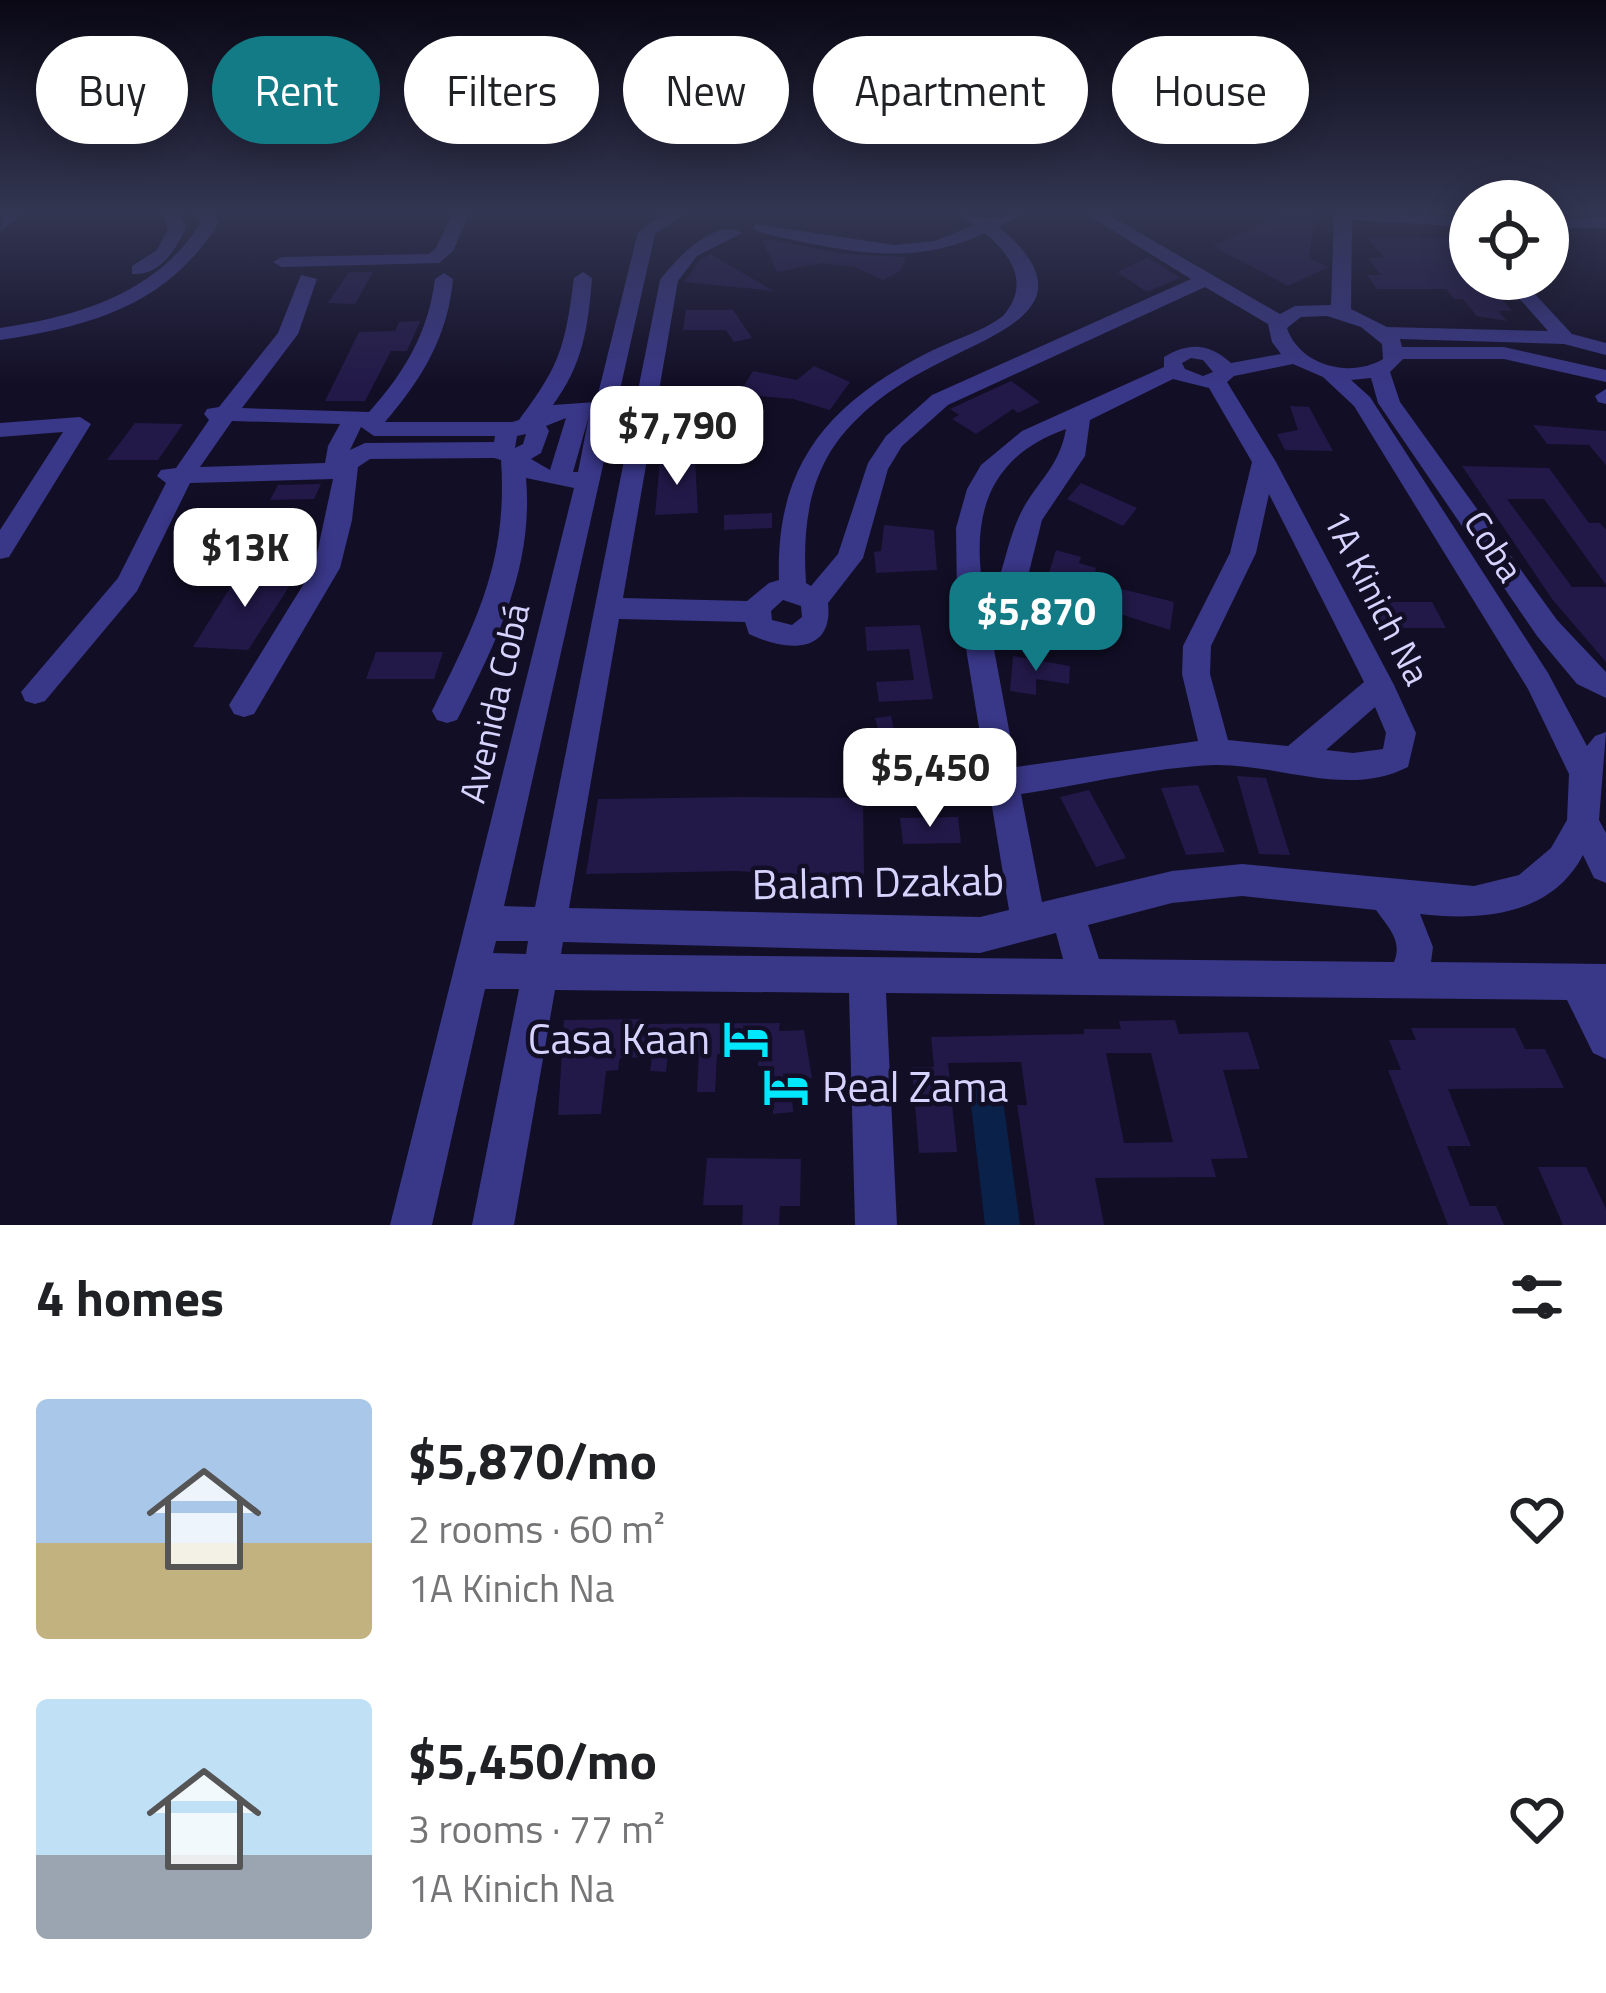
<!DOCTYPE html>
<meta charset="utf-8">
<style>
body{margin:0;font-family:"Titillium Web",sans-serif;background:#f2f2f2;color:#202124;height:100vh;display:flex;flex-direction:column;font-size:45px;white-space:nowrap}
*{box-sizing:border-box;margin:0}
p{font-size:39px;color:#757577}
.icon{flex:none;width:66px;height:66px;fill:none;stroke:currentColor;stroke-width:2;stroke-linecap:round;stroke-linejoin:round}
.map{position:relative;height:1225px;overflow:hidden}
.drawer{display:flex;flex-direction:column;background:#fff;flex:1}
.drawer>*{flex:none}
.banner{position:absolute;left:36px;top:36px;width:1536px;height:108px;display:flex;gap:24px}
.tools{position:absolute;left:1449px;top:180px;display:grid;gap:24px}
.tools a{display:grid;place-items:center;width:120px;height:120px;border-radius:50%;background:#fff;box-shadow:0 6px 30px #0003;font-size:60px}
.price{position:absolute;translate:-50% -102px;padding:0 27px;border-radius:24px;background:#fff;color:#222;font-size:39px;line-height:78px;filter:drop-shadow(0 3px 6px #0008)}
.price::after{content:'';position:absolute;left:50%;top:72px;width:36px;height:27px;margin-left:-18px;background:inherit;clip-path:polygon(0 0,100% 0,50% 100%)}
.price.on{background:#127b86;color:#fff}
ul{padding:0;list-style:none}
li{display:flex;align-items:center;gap:36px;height:300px;padding:0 36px}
li span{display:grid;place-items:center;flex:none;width:336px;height:240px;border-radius:12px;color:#555}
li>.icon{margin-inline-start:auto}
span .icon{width:144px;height:144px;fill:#fffc;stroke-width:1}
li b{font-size:51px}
h2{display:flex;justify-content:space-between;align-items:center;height:144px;padding:0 36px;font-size:51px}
.tag{padding:0 42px;border-radius:54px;background:#fff;box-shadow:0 6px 30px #0003;font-size:42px;line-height:108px}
.tag.on{background:#127b86;color:#fff}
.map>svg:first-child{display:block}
</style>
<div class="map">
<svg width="1606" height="1225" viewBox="0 0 1606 1225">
<rect width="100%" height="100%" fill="#120e26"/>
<polygon fill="#0a2249" points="1000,1078 1020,1225 985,1225 968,1079"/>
<g fill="#221948" fill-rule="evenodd">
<polygon points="1285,214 1315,214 1309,258 1328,267 1288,286 1213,246"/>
<polygon points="1368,238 1456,238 1470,254 1463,254 1470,262 1470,279 1485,279 1512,311 1498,311 1507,321 1477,316 1463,299 1454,299 1446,289 1377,289 1367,275 1381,275 1368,258 1384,258"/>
<polygon points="771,240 846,254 906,257 899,272 883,280 855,267 822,263 777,272 763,241"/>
<polygon points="711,254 748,276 773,291 684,282 700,260"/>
<polygon points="1147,258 1160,265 1180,278 1147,292 1117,272"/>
<polygon points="349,272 373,272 355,304 328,303"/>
<polygon points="686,310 733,310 752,338 734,342 726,330 683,330"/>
<polygon points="420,321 407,351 391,351 365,401 325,401 359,332 395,331 399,322"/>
<polygon points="814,366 850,382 830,410 793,399 739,394 753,371 797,380"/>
<polygon points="1011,381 1040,402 1018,413 1013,409 976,434 952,419 959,415 950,409"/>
<polygon points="1290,406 1309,407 1333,451 1285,450 1277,434 1298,430"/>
<polygon points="135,423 183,424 158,460 107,460"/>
<polygon points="1533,425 1606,431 1606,465 1589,445 1547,444"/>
<polygon points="660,460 695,460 698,513 655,515"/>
<polygon points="1462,466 1549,468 1589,523 1600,523 1606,530 1606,585 1544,499 1507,499 1572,587 1606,587 1606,662 1552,599"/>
<polygon points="1081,483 1137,508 1123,526 1067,499"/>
<polygon points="321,484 314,499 270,500 278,485"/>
<polygon points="772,513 772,528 724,530 724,515"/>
<polygon points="884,525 934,530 937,570 876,573 874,552 881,551"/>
<polygon points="1056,550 1081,557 1079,563 1096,568 1093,582 1174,602 1170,630 1095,606 1094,612 1025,595 1033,573 1048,576"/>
<polygon points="241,570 298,573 248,650 193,647"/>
<polygon points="1372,602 1432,602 1446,628 1385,628"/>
<polygon points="920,625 933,699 879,702 876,682 914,680 909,649 867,651 865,627"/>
<polygon points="376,652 443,652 434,679 366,679"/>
<polygon points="1013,656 1070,666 1069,684 1036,679 1036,695 1010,691"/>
<polygon points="891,716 896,740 902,739 909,802 880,801 876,742 881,741 875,718"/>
<polygon points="1237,776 1266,778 1290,855 1259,854"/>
<polygon points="1198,785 1225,852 1186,855 1161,788"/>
<polygon points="1089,790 1126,858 1096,867 1060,797"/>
<polygon points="741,797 863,798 864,878 735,871 586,874 598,799"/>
<polygon points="958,817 961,843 903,844 900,818"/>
<polygon points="643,1019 643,1024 780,1023 779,1031 804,1030 812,1078 798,1078 799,1096 792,1096 793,1112 773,1114 772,1073 767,1073 767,1066 758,1066 758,1053 717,1054 715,1092 697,1092 699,1053 668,1052 666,1072 650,1071 652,1057 620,1058 618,1070 606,1071 601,1114 558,1115 564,1020"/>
<path d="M1175,1020L1179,1034L1248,1032L1260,1069L1223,1070L1248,1158L1211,1159L1216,1177L1095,1178L1104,1225H1035L1017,1105H1027L1021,1062L948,1063L957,1152L919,1153L912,1067H934L931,1037L1084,1034V1029H1121L1119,1021ZM1106,1053H1151L1173,1142L1124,1143Z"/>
<polygon points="1411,1028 1515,1028 1525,1049 1545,1049 1564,1088 1448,1089 1471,1146 1447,1146 1470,1206 1496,1206 1504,1225 1448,1225 1388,1070 1401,1070 1389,1040 1416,1040"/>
<polygon points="707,1158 801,1159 800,1206 780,1206 779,1225 742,1225 743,1205 703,1205"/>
<polygon points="1538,1167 1586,1167 1606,1209 1606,1225 1563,1225"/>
</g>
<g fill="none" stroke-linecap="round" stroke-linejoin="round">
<g fill="#393787" fill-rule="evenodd">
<polygon points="4,214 22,214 0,232"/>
<path d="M164,214H181L186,229C174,251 160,276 132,274V266L157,250L168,229Z"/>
<path d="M198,214H215L218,224C166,306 91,326 0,340V328C79,316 155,294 200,224Z"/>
<polygon points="452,214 469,214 453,251 439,263 282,267 273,262 282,257 429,254 436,248"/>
<path d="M663,214H684L655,234L504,906L535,907L660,280C675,260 715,216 742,233L697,256L678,281L623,598L747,601L769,583L779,580C775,465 828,404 927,353C952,340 980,333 1003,316C1030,285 1013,257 985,233C910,269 839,250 762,233L753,228L756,224L894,245L935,241L974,225L960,214L988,219L1023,214L999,227C1086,300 1010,328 947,359C914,375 881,394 855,421C810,465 802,522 806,583L811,586L838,554L868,463L886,436L932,395L1191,279L1086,214H1107L1280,314L1295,306L1331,305L1334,214L1470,217V227L1352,220L1351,309L1387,327L1548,331L1502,279H1521L1572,334L1606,343V355L1564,344L1400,339L1402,347H1504L1606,370V382L1504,359H1403L1390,372L1400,402L1557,620L1606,672V698L1577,684L1537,636L1378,403L1371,378L1351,380L1370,397L1548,673L1587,746L1595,736L1606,732L1599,820L1606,833V883L1594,878L1583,855C1551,916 1481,921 1420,914L1433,947L1431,962L1606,964V1059L1593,1053L1567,1000L886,993L897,1225H855L849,993L555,990L514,1225H472L519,989H485L432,1225H390L574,488L526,478C534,567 496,643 457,720L447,723L437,720L432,711C476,622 508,562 501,460L494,458L370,459L358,467L352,520L340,568L254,714L244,717L234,714L229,705L314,567L333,479L190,483L137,591L45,701L35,704L25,701L21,692L118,578L166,483L157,476L161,470L176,468L209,420L204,414L207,409L219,407L278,333L301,275L317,279L298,334L242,408L369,412C405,372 428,333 435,279L444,273L453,279C448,336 422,379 385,422H512L519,420C561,364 565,346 574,278L583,272L592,278C588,328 583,364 553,405L596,402L638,232ZM1205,287L1268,324L1272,342L1281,354L1231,363C1209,343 1189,342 1164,357V367L1022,431L981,465L967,489L956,528L957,594L1009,910L980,917L569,908L619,619L745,622L749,634C783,651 834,656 828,603L863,558L888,469L902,446L948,405ZM1327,316L1361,327L1382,344L1383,359C1350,379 1299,365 1287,328L1301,317ZM1191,358L1203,360L1213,372L1203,376L1185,369L1182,363ZM1293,364L1323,377L1354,406L1528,689L1569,774L1567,820L1551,848L1519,875L1474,886L1242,864L1172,871L1042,902L1021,794C1083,785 1154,767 1215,765C1280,764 1347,798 1408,767L1416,733L1394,685L1276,462L1227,382L1234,376ZM1173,379L1209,388L1252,462L1230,553L1183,646L1182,674L1198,741L1016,767L993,644L1026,584L1042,520L1085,456L1090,420ZM589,416L578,472H573ZM566,418L550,470L531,459L541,453L549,431L546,426ZM232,421L340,424L328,446L325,463L200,467ZM361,427L374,436H495L494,442L365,443L350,450ZM1066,429C1059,470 1033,484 1018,519C1005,549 1003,579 986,607C970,526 980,460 1066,429ZM526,434L523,444L515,448L517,436ZM1269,494L1364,682L1288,746L1228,740L1210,674L1211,646L1256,553ZM783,600L801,606L802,617L792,625L772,620L771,611ZM1375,707L1386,733L1383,749L1353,753L1326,750ZM1242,896L1376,910C1388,927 1403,941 1394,962L1099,959L1088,925L1172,903ZM1056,933L1063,959L561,954L563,942L980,953ZM496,941H528L526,954L493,953Z"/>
<rect x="1548" y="218" width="58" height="10"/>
<polygon points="1606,389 1606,404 1598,402 1595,396"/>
<polygon points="80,417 91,424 9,557 0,559 0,530 63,432 0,437 0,423"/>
</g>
</g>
<linearGradient id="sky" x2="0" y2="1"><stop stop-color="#0a0815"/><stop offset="0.55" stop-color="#333652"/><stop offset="1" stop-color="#333652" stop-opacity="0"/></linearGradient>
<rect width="1606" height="386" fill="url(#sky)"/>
<defs>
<g id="hotel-bare" transform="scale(3.6)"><path d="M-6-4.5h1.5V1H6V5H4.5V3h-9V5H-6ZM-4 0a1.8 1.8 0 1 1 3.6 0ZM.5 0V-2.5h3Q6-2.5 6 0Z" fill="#00e8fe" stroke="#120e26" stroke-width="2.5" paint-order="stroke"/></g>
</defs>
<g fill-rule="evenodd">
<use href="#hotel-bare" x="746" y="1039"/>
<use href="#hotel-bare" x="786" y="1087"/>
</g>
<g text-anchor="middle" stroke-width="9" stroke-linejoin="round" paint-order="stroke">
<g font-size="36" fill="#d7d3ff" stroke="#120e26">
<text transform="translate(1494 546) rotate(57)" y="13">Coba</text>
<text transform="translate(1377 597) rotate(63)" y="13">1A Kinich Na</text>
<text transform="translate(494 703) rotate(-77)" y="13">Avenida Cobá</text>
</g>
<g font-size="42" fill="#d7d3ff" stroke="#120e26">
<text transform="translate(878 882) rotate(-1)" y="15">Balam Dzakab</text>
</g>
<g font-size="42" fill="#d7d3ff" stroke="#120e26" text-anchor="end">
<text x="710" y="1054">Casa Kaan</text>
<text x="822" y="1102" text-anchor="start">Real Zama</text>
</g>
</g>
</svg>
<div class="tools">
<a><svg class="icon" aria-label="locate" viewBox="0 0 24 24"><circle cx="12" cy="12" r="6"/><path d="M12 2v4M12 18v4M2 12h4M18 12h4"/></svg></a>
</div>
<b class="price" style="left:677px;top:488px">$7,790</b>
<b class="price" style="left:245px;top:610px">$13K</b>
<b class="price on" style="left:1036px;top:674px">$5,870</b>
<b class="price" style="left:930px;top:830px">$5,450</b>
<div class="banner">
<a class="tag">Buy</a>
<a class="tag on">Rent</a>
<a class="tag">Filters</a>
<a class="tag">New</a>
<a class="tag">Apartment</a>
<a class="tag">House</a>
</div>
</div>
<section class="drawer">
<h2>4 homes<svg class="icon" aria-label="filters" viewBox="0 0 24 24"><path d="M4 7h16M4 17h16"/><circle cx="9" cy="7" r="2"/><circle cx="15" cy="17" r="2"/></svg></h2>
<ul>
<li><span style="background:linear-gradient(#a9c7e8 60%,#c2b280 0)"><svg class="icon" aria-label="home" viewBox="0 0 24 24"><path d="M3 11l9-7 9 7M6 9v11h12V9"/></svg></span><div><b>$5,870/mo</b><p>2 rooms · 60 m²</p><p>1A Kinich Na</p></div><svg class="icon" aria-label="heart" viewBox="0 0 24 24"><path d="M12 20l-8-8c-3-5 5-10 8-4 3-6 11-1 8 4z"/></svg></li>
<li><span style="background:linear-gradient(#bfe0f5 65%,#9aa5b1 0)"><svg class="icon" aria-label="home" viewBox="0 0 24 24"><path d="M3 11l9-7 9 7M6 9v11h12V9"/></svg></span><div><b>$5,450/mo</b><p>3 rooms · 77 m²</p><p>1A Kinich Na</p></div><svg class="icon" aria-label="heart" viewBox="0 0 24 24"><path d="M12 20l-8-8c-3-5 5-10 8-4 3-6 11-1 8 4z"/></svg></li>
</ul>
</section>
